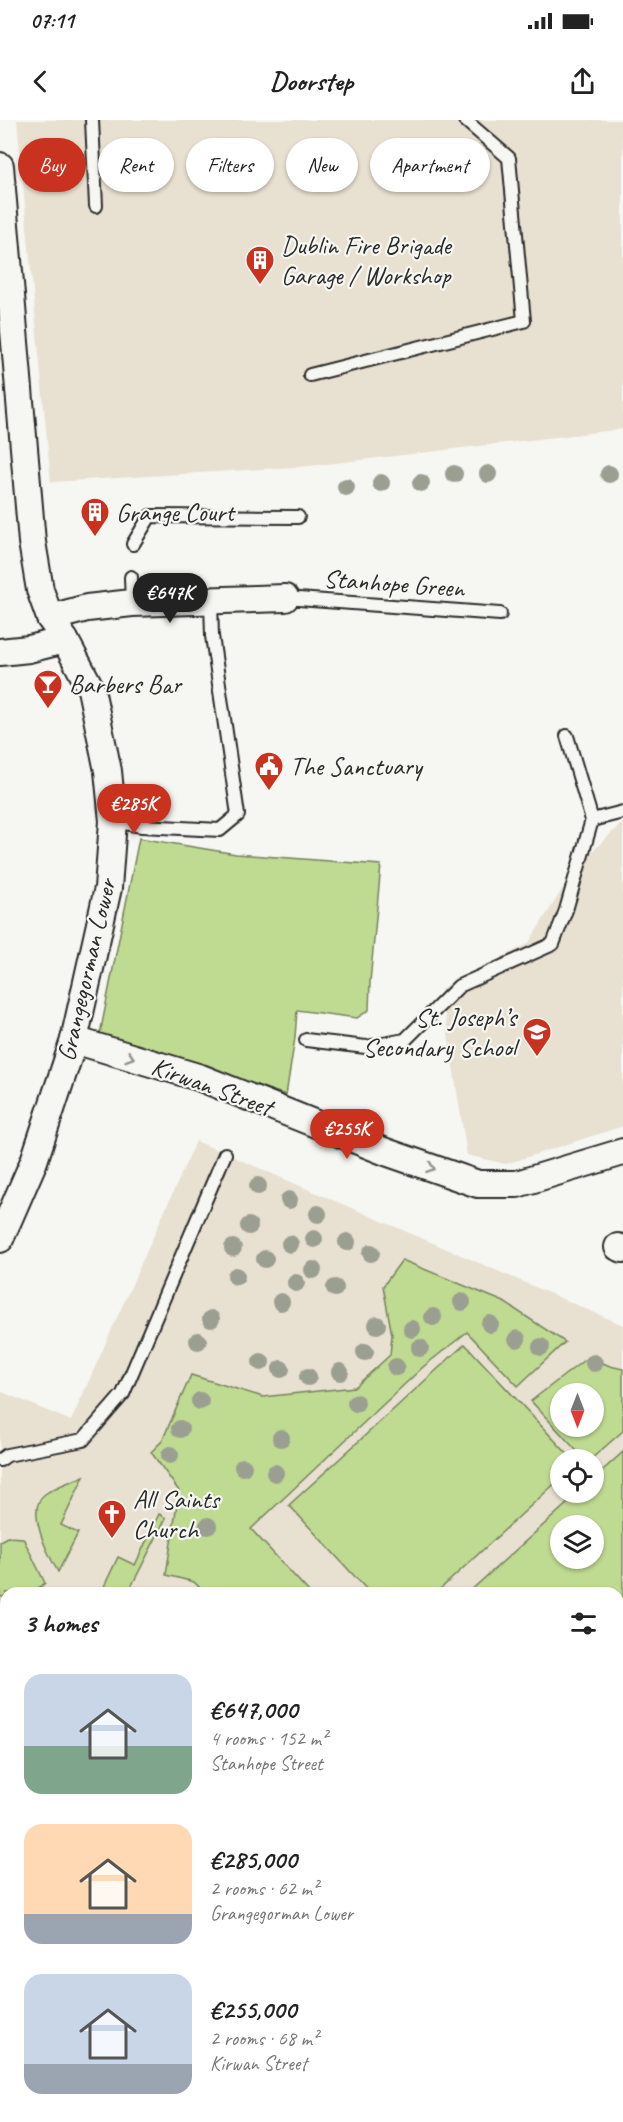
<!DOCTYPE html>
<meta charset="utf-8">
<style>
body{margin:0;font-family:Caveat,sans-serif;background:#f2f2f2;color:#222;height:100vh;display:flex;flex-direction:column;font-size:22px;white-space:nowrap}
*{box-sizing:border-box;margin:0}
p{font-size:20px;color:#767676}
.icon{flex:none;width:33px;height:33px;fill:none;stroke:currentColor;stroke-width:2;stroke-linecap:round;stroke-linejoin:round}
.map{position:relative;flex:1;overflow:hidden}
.side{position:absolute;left:0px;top:1467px;width:624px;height:536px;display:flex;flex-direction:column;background:#fff;border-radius:18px 18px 0 0;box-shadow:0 2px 4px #0004}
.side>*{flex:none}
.banner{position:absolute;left:18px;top:18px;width:588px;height:54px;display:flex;gap:12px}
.needle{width:39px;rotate:180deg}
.fabs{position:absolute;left:550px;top:1263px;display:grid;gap:12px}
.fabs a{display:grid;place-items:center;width:54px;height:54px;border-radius:50%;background:#fff;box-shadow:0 2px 4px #0004;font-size:30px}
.price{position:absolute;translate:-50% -51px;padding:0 14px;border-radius:21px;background:#c8321e;color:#fff;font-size:20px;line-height:39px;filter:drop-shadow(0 2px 3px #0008)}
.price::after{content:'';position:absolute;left:50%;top:36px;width:18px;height:14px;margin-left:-9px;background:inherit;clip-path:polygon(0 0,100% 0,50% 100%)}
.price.selected{background:#222;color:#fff}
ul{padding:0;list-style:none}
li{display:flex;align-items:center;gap:18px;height:150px;padding:0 24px}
li span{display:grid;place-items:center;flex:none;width:168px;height:120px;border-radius:18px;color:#555}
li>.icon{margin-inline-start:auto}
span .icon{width:72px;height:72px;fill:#fffc;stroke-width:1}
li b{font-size:26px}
h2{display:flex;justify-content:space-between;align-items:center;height:72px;padding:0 24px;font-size:26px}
.chip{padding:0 21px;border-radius:27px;background:#fff;box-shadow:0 2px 4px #0004;font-size:21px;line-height:54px}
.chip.selected{background:#c8321e;color:#fff}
.status{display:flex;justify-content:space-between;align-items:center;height:42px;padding:0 30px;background:#fff;direction:ltr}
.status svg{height:16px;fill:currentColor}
header{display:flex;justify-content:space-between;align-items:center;height:78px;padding:0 24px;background:#fff;font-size:27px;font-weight:700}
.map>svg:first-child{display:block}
</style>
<div class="status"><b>07:11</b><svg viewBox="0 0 49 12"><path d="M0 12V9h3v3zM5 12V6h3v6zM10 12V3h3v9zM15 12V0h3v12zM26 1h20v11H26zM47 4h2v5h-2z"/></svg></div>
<header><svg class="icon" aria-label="back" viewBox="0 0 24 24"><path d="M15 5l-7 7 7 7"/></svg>Doorstep<svg class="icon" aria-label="share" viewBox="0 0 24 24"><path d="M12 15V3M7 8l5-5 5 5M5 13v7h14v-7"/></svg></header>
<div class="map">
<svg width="623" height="2002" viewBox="0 0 623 2002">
<rect width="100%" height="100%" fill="#f6f6f2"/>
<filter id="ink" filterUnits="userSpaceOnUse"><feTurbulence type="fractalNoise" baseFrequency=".0167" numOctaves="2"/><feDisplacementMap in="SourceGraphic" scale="12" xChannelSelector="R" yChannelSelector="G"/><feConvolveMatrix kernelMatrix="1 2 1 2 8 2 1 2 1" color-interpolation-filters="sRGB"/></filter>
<g filter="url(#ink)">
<g fill="#e8e0d0" fill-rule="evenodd">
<polygon points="17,0 623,0 623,309 310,346 51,362"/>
<polygon points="620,705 623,705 623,1006 506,1044 467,1035 441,869 528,824 577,746"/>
<path d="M196,1021L623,1205V2002H0V1271L71,1301ZM561,1274H594V1306H561ZM561,1340H594V1372H561ZM561,1406H594V1438H561ZM6,1473H618V1996H6Z"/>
</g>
<g fill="#bfda91" stroke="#75825e" stroke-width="1.5" fill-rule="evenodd">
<polygon points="139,718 236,734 381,745 370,862 369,890 357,898 297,890 295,918 286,975 100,914"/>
<polygon points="402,1140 504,1182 565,1222 518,1266 467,1212 423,1247 251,1409 310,1473 205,1473 194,1462 166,1455 179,1371 151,1332 162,1321 191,1255 263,1277 355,1267 390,1235 392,1215 383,1166"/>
<polygon points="465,1224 572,1339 561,1340 561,1358 436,1473 370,1473 289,1385"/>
<path d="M588,1237L610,1246L623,1249V1311L591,1339L585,1340L531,1281ZM561,1274H594V1306H561Z"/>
<path d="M623,1332V1699L618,1703V1473H468L579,1373L594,1372V1358ZM561,1406H594V1438H561Z"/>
<path d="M84,1356L61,1405L78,1413L58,1452C49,1436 24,1389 45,1374C56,1366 71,1362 84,1356Z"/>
<polygon points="159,1394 166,1398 128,1473 101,1473 118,1437 135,1445"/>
<path d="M7,1417L23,1418L45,1463C35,1473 20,1473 6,1473V1476L0,1477V1421Z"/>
<polygon points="0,1519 6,1521 6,1749 0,1748"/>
<polygon points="623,1826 623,2002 527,2002 522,1997 618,1996 618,1830"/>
<polygon points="181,1997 272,1997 273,2002 179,2002"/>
</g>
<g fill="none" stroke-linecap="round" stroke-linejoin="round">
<g stroke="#2b2b2b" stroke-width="16">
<g id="lane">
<polyline points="92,0 96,86"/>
<polyline points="310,255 524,201 509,38 465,0"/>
<polyline points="133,424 150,396 298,397"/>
<polyline points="131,457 132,483"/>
<polyline points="285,478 500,494"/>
<polyline points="567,616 592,700"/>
<polyline points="113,701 142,706 220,710 238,695 212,516 211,482"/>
<polyline points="306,920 366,927 405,920 459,866 553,824 566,790 592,700 623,692"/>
<polyline points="0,1340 7,1335 83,1320 123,1274 225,1034"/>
</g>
</g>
<g stroke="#2b2b2b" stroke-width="30">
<g id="street">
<polyline points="0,46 32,422 40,470 50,498 65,520 91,569 108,651 113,701 108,768 74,920 34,1041 0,1119"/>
<polyline points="50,498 87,488 132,483 285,478"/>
<polyline points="0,532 29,529 65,520"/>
<polyline points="74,920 201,958 386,1032 478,1064 517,1064 623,1032"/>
<polyline points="618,1127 623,1129"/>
</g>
</g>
<use href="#lane" stroke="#f6f6f2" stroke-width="12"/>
<use href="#street" stroke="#f6f6f2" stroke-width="26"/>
</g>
<g fill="#9b9f92">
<circle cx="454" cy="354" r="9"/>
<circle cx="488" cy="354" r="9"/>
<circle cx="609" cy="354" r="9"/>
<circle cx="381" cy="363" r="9"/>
<circle cx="421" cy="363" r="9"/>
<circle cx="346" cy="367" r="9"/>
<circle cx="258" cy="1066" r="9"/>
<circle cx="289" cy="1080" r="9"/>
<circle cx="318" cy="1094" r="9"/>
<circle cx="249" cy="1106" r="9"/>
<circle cx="314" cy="1119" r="9"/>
<circle cx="347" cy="1122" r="9"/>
<circle cx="290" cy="1124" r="9"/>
<circle cx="233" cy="1128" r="9"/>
<circle cx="371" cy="1133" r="9"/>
<circle cx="265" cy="1139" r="9"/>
<circle cx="313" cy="1150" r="9"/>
<circle cx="236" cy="1156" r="9"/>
<circle cx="296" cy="1163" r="9"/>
<circle cx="335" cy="1168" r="9"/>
<circle cx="281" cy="1182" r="9"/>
<circle cx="462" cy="1182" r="9"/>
<circle cx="433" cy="1197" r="9"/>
<circle cx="211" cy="1199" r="9"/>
<circle cx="490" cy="1204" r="9"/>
<circle cx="377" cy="1205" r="9"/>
<circle cx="412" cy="1209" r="9"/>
<circle cx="517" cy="1219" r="9"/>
<circle cx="198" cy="1221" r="9"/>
<circle cx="541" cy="1227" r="9"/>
<circle cx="420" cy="1228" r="9"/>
<circle cx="365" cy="1232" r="9"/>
<circle cx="261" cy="1242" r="9"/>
<circle cx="594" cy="1243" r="9"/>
<circle cx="396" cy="1247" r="9"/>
<circle cx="281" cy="1249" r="9"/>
<circle cx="340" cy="1252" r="9"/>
<circle cx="308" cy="1257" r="9"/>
<circle cx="200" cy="1281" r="9"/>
<circle cx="356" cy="1283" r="9"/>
<circle cx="180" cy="1309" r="9"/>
<circle cx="281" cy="1318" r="9"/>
<circle cx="170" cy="1335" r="9"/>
<circle cx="243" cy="1347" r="9"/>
<circle cx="275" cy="1353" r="9"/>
<circle cx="208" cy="1406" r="9"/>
</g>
<defs><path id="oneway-chevron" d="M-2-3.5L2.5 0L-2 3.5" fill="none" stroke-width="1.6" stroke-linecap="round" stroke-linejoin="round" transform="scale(1.5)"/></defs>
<g stroke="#90908e">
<use href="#oneway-chevron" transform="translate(130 937) rotate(16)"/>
<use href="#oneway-chevron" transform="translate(431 1048) rotate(19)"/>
</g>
</g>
<defs>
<g id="building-pin" transform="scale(1.5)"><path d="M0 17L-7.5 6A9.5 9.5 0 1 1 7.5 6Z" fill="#c8321e" stroke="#f6f6f2"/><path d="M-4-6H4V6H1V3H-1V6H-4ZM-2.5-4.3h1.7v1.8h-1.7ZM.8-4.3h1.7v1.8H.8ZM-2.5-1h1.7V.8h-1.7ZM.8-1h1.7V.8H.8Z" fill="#fff"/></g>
<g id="bar-pin" transform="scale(1.5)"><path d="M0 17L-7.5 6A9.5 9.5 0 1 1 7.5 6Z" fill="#c8321e" stroke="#f6f6f2"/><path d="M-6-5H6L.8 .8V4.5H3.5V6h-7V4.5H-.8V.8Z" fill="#fff"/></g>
<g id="civic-pin" transform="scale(1.5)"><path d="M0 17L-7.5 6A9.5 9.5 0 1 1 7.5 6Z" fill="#c8321e" stroke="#f6f6f2"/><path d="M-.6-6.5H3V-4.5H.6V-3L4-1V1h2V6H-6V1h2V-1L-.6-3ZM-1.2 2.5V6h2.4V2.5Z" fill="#fff"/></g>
<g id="school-pin" transform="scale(1.5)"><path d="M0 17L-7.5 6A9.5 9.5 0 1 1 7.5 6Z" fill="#c8321e" stroke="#f6f6f2"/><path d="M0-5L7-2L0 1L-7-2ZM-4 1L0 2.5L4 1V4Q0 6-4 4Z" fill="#fff"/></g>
<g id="church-pin" transform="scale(1.5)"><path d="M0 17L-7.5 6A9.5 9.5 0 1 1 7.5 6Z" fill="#c8321e" stroke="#f6f6f2"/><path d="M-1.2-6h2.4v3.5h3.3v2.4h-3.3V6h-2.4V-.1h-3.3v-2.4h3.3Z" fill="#fff"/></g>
</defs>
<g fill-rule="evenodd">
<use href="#building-pin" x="260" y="140"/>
<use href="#building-pin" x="95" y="392"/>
<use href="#bar-pin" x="48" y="564"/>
<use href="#civic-pin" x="269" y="646"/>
<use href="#school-pin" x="537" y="912"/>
<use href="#church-pin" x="112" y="1394"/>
</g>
<g text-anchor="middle" stroke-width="4.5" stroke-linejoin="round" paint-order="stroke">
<g font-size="26" fill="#2b2b2b" stroke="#f6f6f2" text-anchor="start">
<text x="281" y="134">Dublin Fire Brigade<tspan x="281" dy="30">Garage / Workshop</tspan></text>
<text x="116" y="401">Grange Court</text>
<text x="69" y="573">Barbers Bar</text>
<text x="290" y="655">The Sanctuary</text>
<text x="516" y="906" text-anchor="end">St. Joseph’s<tspan x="516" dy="30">Secondary School</tspan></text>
<text x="133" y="1388">All Saints<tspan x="133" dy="30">Church</tspan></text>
</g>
<g font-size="26" fill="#2b2b2b" stroke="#f6f6f2">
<text transform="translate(394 463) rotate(4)" y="9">Stanhope Green</text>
<text transform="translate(86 850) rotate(-77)" y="9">Grangegorman Lower</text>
<text transform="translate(212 966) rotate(20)" y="9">Kirwan Street</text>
</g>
</g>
</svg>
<div class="fabs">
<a><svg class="needle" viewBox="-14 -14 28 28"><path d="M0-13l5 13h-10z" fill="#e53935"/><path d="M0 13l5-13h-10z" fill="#767676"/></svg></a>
<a><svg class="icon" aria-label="locate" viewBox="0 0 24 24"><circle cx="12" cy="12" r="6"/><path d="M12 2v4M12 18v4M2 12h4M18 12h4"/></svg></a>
<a><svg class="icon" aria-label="layers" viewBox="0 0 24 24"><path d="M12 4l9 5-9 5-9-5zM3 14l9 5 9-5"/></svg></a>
</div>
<b class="price selected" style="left:170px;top:504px">€647K</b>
<b class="price" style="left:134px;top:715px">€285K</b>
<b class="price" style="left:347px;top:1040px">€255K</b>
<div class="banner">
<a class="chip selected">Buy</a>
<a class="chip">Rent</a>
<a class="chip">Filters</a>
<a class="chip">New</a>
<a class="chip">Apartment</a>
</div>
<section class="side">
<h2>3 homes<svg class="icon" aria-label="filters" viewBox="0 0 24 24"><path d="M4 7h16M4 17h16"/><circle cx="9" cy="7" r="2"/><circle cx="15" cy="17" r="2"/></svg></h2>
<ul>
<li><span style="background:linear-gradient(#c9d6e8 60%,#7fa58c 0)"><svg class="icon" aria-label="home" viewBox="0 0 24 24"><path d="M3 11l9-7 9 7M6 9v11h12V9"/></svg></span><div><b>€647,000</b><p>4 rooms · 152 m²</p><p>Stanhope Street</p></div></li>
<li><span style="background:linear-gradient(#ffd9b3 75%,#9aa5b1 0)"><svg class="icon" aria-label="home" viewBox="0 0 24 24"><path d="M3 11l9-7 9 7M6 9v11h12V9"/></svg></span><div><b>€285,000</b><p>2 rooms · 62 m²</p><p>Grangegorman Lower</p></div></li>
<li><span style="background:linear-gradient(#c9d6e8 75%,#9aa5b1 0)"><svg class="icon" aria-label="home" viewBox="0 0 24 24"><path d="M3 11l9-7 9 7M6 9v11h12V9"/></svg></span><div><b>€255,000</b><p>2 rooms · 68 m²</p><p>Kirwan Street</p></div></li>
</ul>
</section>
</div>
